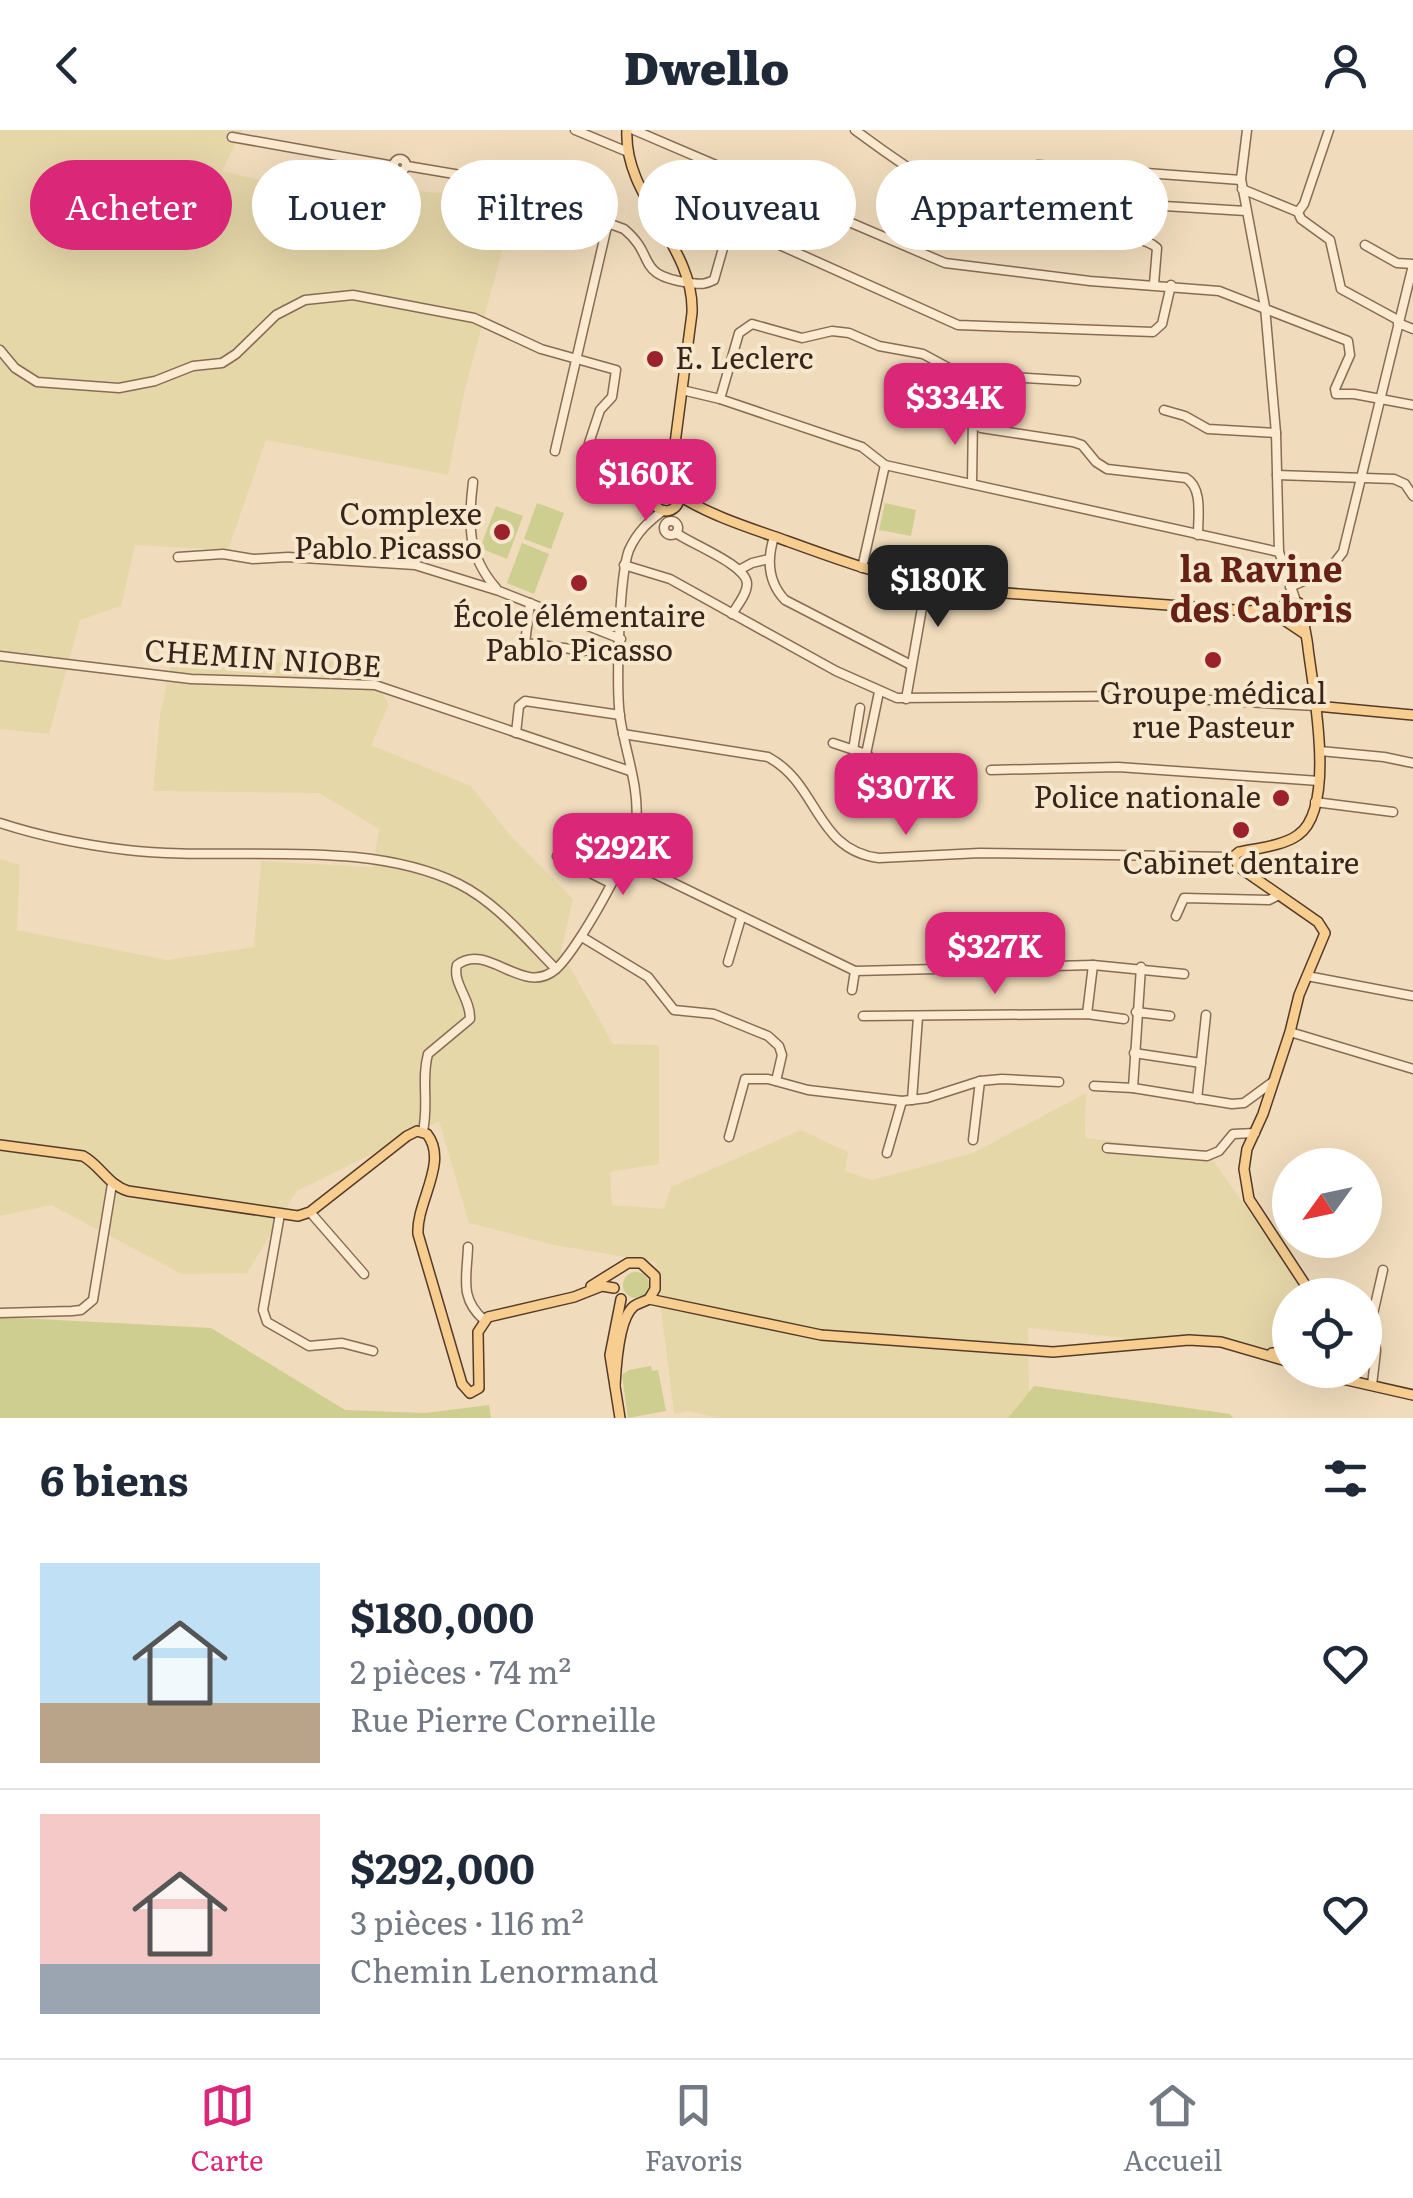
<!DOCTYPE html>
<html lang="fr">
<meta charset="utf-8">
<style>
body{margin:0;font-family:Literata,serif;background:#f6f6f7;color:#1f2937;height:100vh;display:flex;flex-direction:column;font-size:38px;white-space:nowrap}
*{box-sizing:border-box;margin:0}
p{font-size:32px;color:#747a83}
.icon{flex:none;width:55px;height:55px;fill:none;stroke:currentColor;stroke-width:2;stroke-linecap:round;stroke-linejoin:round}
.map{position:relative;height:1288px;overflow:hidden}
.panel{display:flex;flex-direction:column;background:#fff;flex:1}
.panel>*{flex:none}
.banner{position:absolute;left:30px;top:30px;width:1355px;height:90px;display:flex;gap:20px}
.needle{width:65px;rotate:237deg}
.controls{position:absolute;left:1272px;top:1018px;display:grid;gap:20px}
.controls a{display:grid;place-items:center;width:110px;height:110px;border-radius:50%;background:#fff;box-shadow:0 10px 40px #0002;font-size:50px}
.price{position:absolute;translate:-50% -85px;padding:0 22px;border-radius:20px;background:#db2777;color:#fff;font-size:32px;line-height:65px;filter:drop-shadow(0 2px 5px #0008)}
.price::after{content:'';position:absolute;left:50%;top:60px;width:30px;height:22px;margin-left:-15px;background:inherit;clip-path:polygon(0 0,100% 0,50% 100%)}
.price.on{background:#222;color:#fff}
ul{padding:0;list-style:none}
li{display:flex;align-items:center;gap:30px;height:250px;padding:0 40px}
li+li{border-top:2px solid #e0e1e3}
li span{display:grid;place-items:center;flex:none;width:280px;height:200px;border-radius:0px;color:#555}
li>.icon{margin-inline-start:auto}
span .icon{width:120px;height:120px;fill:#fffc;stroke-width:1}
li b{font-size:42px}
h2{display:flex;justify-content:space-between;align-items:center;height:120px;padding:0 40px;font-size:42px}
.chip{padding:0 35px;border-radius:45px;background:#fff;box-shadow:0 10px 40px #0002;font-size:35px;line-height:90px}
.chip.on{background:#db2777;color:#fff}
header{display:flex;justify-content:space-between;align-items:center;height:130px;padding:0 40px;background:#fff;font-size:45px;font-weight:800}
.tabs{display:flex;justify-content:space-around;align-items:center;height:140px;border-top:2px solid #e0e1e3;background:#fff;font-size:28px;color:#747a83}
.tabs a{display:grid;justify-items:center;gap:5px}
.tabs .on{color:#db2777}
.map>svg:first-child{display:block}
</style>
<header><svg class="icon" aria-label="back" viewBox="0 0 24 24"><path d="M15 5l-7 7 7 7"/></svg>Dwello<svg class="icon" aria-label="person" viewBox="0 0 24 24"><circle cx="12" cy="8" r="4"/><path d="M4 21q1-7 8-7t8 7"/></svg></header>
<div class="map">
<svg width="1413" height="1288" viewBox="0 0 1413 1288">
<rect width="100%" height="100%" fill="#f0dcbc"/>
<g fill="#e6d7a9">
<polygon points="0,0 242,0 222,41 265,51 444,63 511,87 464,263 448,345 266,310 228,420 135,415 121,476 80,490 49,604 0,599"/>
<polygon points="362,531 389,574 371,615 471,656 510,705 573,769 561,821 613,914 659,915 659,1034 610,1042 612,1075 664,1079 671,1057 801,1000 848,1022 845,1041 872,1050 973,1023 1086,963 1085,1008 1208,1023 1307,1164 1290,1165 1290,1239 1231,1219 1028,1198 1029,1263 1008,1288 716,1288 689,1281 674,1284 655,1132 554,1115 469,1093 439,991 297,1061 247,1143 182,1144 51,1075 0,1086 0,729 20,735 17,800 167,830 254,817 261,731 373,737 379,699 319,663 153,661 160,585 171,534"/>
</g>
<g fill="#cdce8f">
<polygon points="537,373 564,383 551,419 524,409"/>
<polygon points="885,373 916,380 911,406 879,400"/>
<polygon points="496,376 523,386 507,429 480,418"/>
<polygon points="522,413 549,424 534,464 507,453"/>
<circle cx="636" cy="1155" r="13"/>
<polygon points="0,1187 211,1198 345,1280 425,1283 489,1275 491,1288 0,1288"/>
<polygon points="651,1236 652,1241 658,1240 666,1281 628,1288 622,1245 629,1240"/>
<polygon points="1034,1256 1230,1284 1233,1288 1008,1288"/>
</g>
<g fill="none" stroke-linecap="round" stroke-linejoin="round">
<g stroke="#886b54" stroke-width="11">
<g id="minor">
<polyline points="575,0 628,22"/>
<polyline points="634,0 945,133 1090,151 1219,161 1348,211 1350,225 1335,259 1336,264 1354,264 1413,275"/>
<path d="M855,0C885,22 939,63 976,70C1001,74 1028,64 1054,68C1078,72 1095,89 1115,101C1128,109 1147,108 1157,118L1154,154"/>
<polyline points="1247,0 1241,49 1265,177 1276,303 1279,422 1296,471"/>
<polyline points="232,7 394,36"/>
<circle cx="400" cy="35" r="6"/>
<polyline points="1038,35 1241,50"/>
<path d="M407,36L490,50L624,99C658,127 633,145 690,153C700,154 704,155 714,150L729,97L735,95L958,195L1153,202L1162,194L1171,155"/>
<polyline points="1242,59 1298,82 1304,74 1329,0"/>
<polyline points="1164,76 1246,81"/>
<polyline points="1298,82 1301,89 1330,110 1341,159 1398,190"/>
<polyline points="1365,115 1397,133 1413,134"/>
<polyline points="1398,193 1413,199"/>
<path d="M0,220L15,238L37,252L119,258L155,251L193,236L222,233L236,224L276,185L305,170L353,165L474,188L541,219L616,240L612,267L600,280L589,313C601,336 635,349 653,370"/>
<polyline points="682,260 720,269 862,317 885,335 1279,422"/>
<polyline points="720,269 739,203 752,194 802,208 832,201 849,203 879,216 923,224 960,244 1076,251"/>
<polyline points="1164,280 1185,286 1208,299 1276,303"/>
<path d="M975,294L981,298L1073,312L1082,315L1096,332L1107,339L1186,348C1203,358 1198,386 1198,405"/>
<polyline points="555,321 608,92"/>
<polyline points="1277,345 1394,349 1405,354 1413,366"/>
<path d="M473,352C468,393 467,425 496,458"/>
<polyline points="972,354 973,285 981,246"/>
<polyline points="642,355 657,358"/>
<circle cx="671" cy="398" r="7"/>
<path d="M676,403C691,414 747,435 747,454C747,464 737,476 732,484"/>
<path d="M774,407C767,429 768,452 785,470L911,535"/>
<polyline points="178,427 223,424 253,429 288,427 415,435 499,461 621,509"/>
<polyline points="624,435 670,449 836,541 897,568 1139,566 1316,576"/>
<polyline points="862,438 885,335"/>
<polyline points="739,440 752,433 769,429"/>
<polyline points="1290,457 1329,440 1343,422 1413,135"/>
<polyline points="530,473 525,513 587,521"/>
<polyline points="0,526 191,549 375,555 630,641"/>
<polyline points="906,569 926,455"/>
<polyline points="516,603 519,576 525,571 620,585"/>
<path d="M623,604L768,627C819,654 815,720 879,728L980,723L1233,727"/>
<polyline points="833,613 866,624 885,640 897,644"/>
<polyline points="853,620 860,578"/>
<polyline points="1320,621 1384,627 1413,633"/>
<polyline points="866,624 879,562"/>
<polyline points="991,640 1118,637 1319,651"/>
<polyline points="1315,672 1393,682"/>
<path d="M0,693C40,706 85,715 127,720C229,732 364,707 459,754C497,773 526,809 556,839"/>
<polyline points="557,726 610,753"/>
<polyline points="624,729 855,841 1093,835 1184,844"/>
<polyline points="1176,786 1184,768 1269,770 1279,765"/>
<polyline points="582,807 648,847 674,880 714,884 768,906 779,916 782,925 776,951"/>
<polyline points="728,832 741,788"/>
<polyline points="1307,846 1413,866"/>
<polyline points="852,860 855,841"/>
<polyline points="1136,882 1170,886"/>
<polyline points="1087,884 1093,835"/>
<polyline points="863,886 1087,884 1124,889"/>
<polyline points="1290,902 1413,939"/>
<polyline points="1134,923 1201,933"/>
<polyline points="1094,956 1133,958 1232,974 1244,973 1274,951"/>
<polyline points="1133,958 1141,837"/>
<polyline points="1197,969 1206,885"/>
<polyline points="912,970 918,887"/>
<path d="M423,1001C429,974 421,949 428,924L470,889C471,869 452,853 457,835C488,811 523,868 556,839C577,821 634,720 636,693C640,659 625,621 620,587C616,557 619,446 629,420C637,402 649,391 664,380"/>
<polyline points="729,1007 745,949 768,949 808,960 902,971 927,968 980,951 1002,949 1059,952"/>
<polyline points="973,1010 980,951"/>
<polyline points="1107,1018 1207,1026 1219,1021 1233,1004 1255,1003"/>
<polyline points="887,1023 902,971"/>
<polyline points="310,1082 364,1144"/>
<polyline points="280,1084 263,1180 267,1192 309,1216 342,1213 373,1221"/>
<path d="M468,1117C467,1148 459,1168 484,1190"/>
<polyline points="0,1183 72,1181 81,1180 93,1170 112,1054"/>
<polyline points="1372,1255 1376,1221 1373,1184 1383,1140"/>
</g>
</g>
<g stroke="#553a29" stroke-width="12">
<g id="major">
<path d="M627,0C623,67 695,116 692,183L671,344L673,357"/>
<circle cx="666" cy="368" r="13"/>
<path d="M678,365C711,386 750,398 787,411C842,431 894,450 952,459L1249,481L1281,477"/>
<polyline points="1278,486 1305,504"/>
<path d="M1280,487L1281,477L1289,471L1299,473L1304,481C1302,493 1307,505 1308,518C1313,559 1337,678 1298,705C1283,716 1257,718 1239,722L1233,727L1239,737L1318,792L1325,803L1299,865L1290,902L1263,984L1247,1019L1244,1039L1249,1069L1312,1165"/>
<polyline points="1316,576 1413,585"/>
<path d="M0,1015L83,1026C101,1036 108,1055 128,1061L298,1086L310,1082L407,1006L417,1001L427,1004C449,1032 416,1072 418,1104L462,1254L470,1263L479,1258L478,1202L488,1187L574,1167L602,1156L614,1158"/>
<polyline points="591,1156 628,1133 641,1133 655,1146 655,1159 649,1169"/>
<polyline points="1272,1223 1290,1223"/>
<polyline points="1303,1240 1413,1265"/>
<path d="M615,1256C616,1238 618,1189 634,1176C638,1173 644,1172 649,1169L821,1205L1053,1222L1189,1210L1221,1212L1290,1232"/>
<polyline points="620,1288 610,1225 621,1169"/>
</g>
</g>
<use href="#minor" stroke="#fbeacf" stroke-width="8"/>
<use href="#major" stroke="#f7ce90" stroke-width="9"/>
</g>
<g fill="#9b212d" stroke="#f7e7cc" stroke-width="4">
<circle cx="655" cy="229" r="10"/>
<circle cx="502" cy="402" r="10"/>
<circle cx="579" cy="453" r="10"/>
<circle cx="1213" cy="530" r="10"/>
<circle cx="1281" cy="668" r="10"/>
<circle cx="1241" cy="700" r="10"/>
</g>
<g text-anchor="middle" stroke-width="8" stroke-linejoin="round" paint-order="stroke">
<g font-size="30" fill="#36251a" stroke="#f7e7cc">
<text x="675" y="239" text-anchor="start">E. Leclerc</text>
<text x="482" y="395" text-anchor="end">Complexe<tspan x="482" dy="34">Pablo Picasso</tspan></text>
<text x="579" y="497">École élémentaire<tspan x="579" dy="34">Pablo Picasso</tspan></text>
<text x="1213" y="574">Groupe médical<tspan x="1213" dy="34">rue Pasteur</tspan></text>
<text x="1261" y="678" text-anchor="end">Police nationale</text>
<text x="1241" y="744">Cabinet dentaire</text>
</g>
<g font-size="30" fill="#36251a" stroke="#f7e7cc">
<text transform="translate(263 529) rotate(4)" y="10">CHEMIN NIOBE</text>
</g>
<g font-size="35" font-weight="bold" fill="#662117" stroke="#f7e7cc">
<text x="1261" y="452">la Ravine<tspan x="1261" dy="40">des Cabris</tspan></text>
</g>
</g>
</svg>
<div class="controls">
<a><svg class="needle" viewBox="-14 -14 28 28"><path d="M0-13l5 13h-10z" fill="#e53935"/><path d="M0 13l5-13h-10z" fill="#747a83"/></svg></a>
<a><svg class="icon" aria-label="locate" viewBox="0 0 24 24"><circle cx="12" cy="12" r="6"/><path d="M12 2v4M12 18v4M2 12h4M18 12h4"/></svg></a>
</div>
<b class="price" style="left:955px;top:318px">$334K</b>
<b class="price" style="left:646px;top:394px">$160K</b>
<b class="price on" style="left:938px;top:500px">$180K</b>
<b class="price" style="left:906px;top:708px">$307K</b>
<b class="price" style="left:623px;top:768px">$292K</b>
<b class="price" style="left:995px;top:867px">$327K</b>
<div class="banner">
<a class="chip on">Acheter</a>
<a class="chip">Louer</a>
<a class="chip">Filtres</a>
<a class="chip">Nouveau</a>
<a class="chip">Appartement</a>
</div>
</div>
<section class="panel">
<h2>6 biens<svg class="icon" aria-label="filters" viewBox="0 0 24 24"><path d="M4 7h16M4 17h16"/><circle cx="9" cy="7" r="2"/><circle cx="15" cy="17" r="2"/></svg></h2>
<ul>
<li><span style="background:linear-gradient(#bfe0f5 70%,#b9a48a 0)"><svg class="icon" aria-label="home" viewBox="0 0 24 24"><path d="M3 11l9-7 9 7M6 9v11h12V9"/></svg></span><div><b>$180,000</b><p>2 pièces · 74 m²</p><p>Rue Pierre Corneille</p></div><svg class="icon" aria-label="heart" viewBox="0 0 24 24"><path d="M12 20l-8-8c-3-5 5-10 8-4 3-6 11-1 8 4z"/></svg></li>
<li><span style="background:linear-gradient(#f6c9c9 75%,#9aa5b1 0)"><svg class="icon" aria-label="home" viewBox="0 0 24 24"><path d="M3 11l9-7 9 7M6 9v11h12V9"/></svg></span><div><b>$292,000</b><p>3 pièces · 116 m²</p><p>Chemin Lenormand</p></div><svg class="icon" aria-label="heart" viewBox="0 0 24 24"><path d="M12 20l-8-8c-3-5 5-10 8-4 3-6 11-1 8 4z"/></svg></li>
</ul>
</section>
<nav class="tabs">
<a class="on"><svg class="icon" aria-label="map" viewBox="0 0 24 24"><path d="M3 6l6-2 6 2 6-2v14l-6 2-6-2-6 2zM9 4v14M15 6v14"/></svg>Carte</a>
<a><svg class="icon" aria-label="saved" viewBox="0 0 24 24"><path d="M7 4h10v16l-5-4-5 4z"/></svg>Favoris</a>
<a><svg class="icon" aria-label="home" viewBox="0 0 24 24"><path d="M3 11l9-7 9 7M6 9v11h12V9"/></svg>Accueil</a>
</nav>
